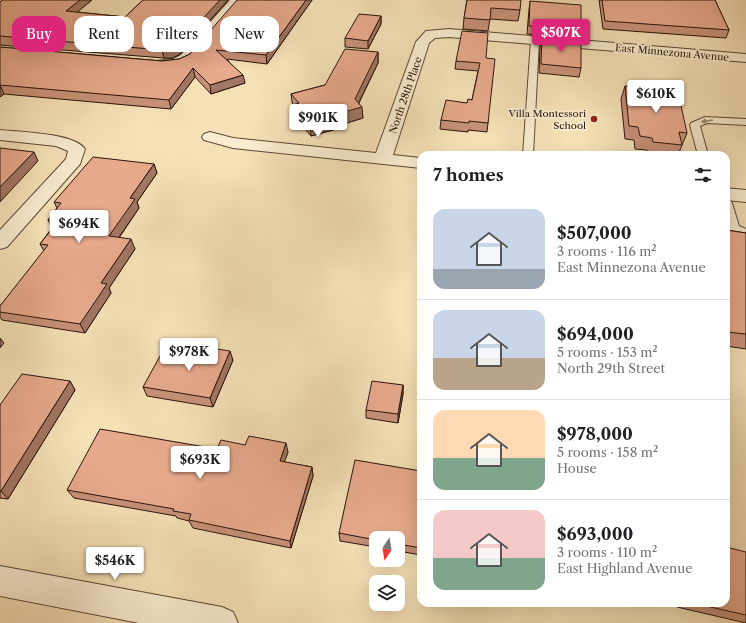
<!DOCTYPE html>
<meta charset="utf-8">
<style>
body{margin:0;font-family:"Libre Caslon Text",serif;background:#f2f2f2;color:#202124;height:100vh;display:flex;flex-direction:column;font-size:15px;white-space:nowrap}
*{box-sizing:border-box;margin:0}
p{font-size:13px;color:#757577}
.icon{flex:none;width:22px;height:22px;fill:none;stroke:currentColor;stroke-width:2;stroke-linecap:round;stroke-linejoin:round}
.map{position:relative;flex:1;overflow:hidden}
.side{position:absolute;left:417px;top:151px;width:313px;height:456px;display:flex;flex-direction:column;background:#fff;border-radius:12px;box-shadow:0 4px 16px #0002}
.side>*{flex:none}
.hud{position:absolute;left:12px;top:16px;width:345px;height:36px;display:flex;gap:8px}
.needle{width:26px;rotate:192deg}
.buttons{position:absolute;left:369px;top:531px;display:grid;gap:8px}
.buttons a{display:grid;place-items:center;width:36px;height:36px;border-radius:8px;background:#fff;box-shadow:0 4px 16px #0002;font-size:20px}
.price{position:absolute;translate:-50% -34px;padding:0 9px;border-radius:4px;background:#fff;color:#222;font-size:13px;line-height:26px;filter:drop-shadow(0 1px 2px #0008)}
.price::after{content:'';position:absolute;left:50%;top:24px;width:12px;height:9px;margin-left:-6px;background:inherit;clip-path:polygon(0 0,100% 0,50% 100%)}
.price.selected{background:#db2777;color:#fff}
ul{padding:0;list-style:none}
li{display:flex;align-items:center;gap:12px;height:100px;padding:0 16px}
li+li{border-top:1px solid #e0e0e0}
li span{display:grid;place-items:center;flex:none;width:112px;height:80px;border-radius:12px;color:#555}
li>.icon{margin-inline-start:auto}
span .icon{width:48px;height:48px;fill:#fffc;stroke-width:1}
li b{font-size:17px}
h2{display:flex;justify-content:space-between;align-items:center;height:48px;padding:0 16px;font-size:17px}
.chip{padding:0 14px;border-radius:12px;background:#fff;box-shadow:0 4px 16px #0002;font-size:14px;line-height:36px}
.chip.selected{background:#db2777;color:#fff}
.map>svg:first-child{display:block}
</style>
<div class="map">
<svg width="746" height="623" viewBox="0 0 746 623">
<rect width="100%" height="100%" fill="#f6e1b7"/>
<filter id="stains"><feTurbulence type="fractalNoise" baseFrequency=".005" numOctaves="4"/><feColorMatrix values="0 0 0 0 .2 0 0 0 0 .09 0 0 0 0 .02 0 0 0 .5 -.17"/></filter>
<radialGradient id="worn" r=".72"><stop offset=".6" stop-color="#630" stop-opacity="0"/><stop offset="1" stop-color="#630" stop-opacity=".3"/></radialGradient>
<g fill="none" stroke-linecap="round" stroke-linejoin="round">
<g stroke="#5d4736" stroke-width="2">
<g id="service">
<polygon points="535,37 539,40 533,155 523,155 531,40"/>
<polygon points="705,117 746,119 746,125 707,123 700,126 708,155 698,155 690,125 691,123"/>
<path d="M726,199L730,200L732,203L739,226L746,229V237C741,236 734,235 730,232C723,227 726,207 726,199Z"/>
</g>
</g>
<g stroke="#5d4736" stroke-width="2">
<g id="minor">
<polygon points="230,0 243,0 191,61 176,67 156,67 154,64 156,61 173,59 181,55"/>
<polygon points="449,29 746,54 746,62 449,37 435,38 429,43 393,155 421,158 421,168 233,148 204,140 202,137 204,134 210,132 233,138 376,153 416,42 426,31"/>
<path d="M0,130C20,132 74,133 85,149L80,164L7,247L0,249V230L66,159L68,151L56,146L0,140Z"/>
<polygon points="726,188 746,190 746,202 726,200"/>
<polygon points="0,566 222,607 233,612 238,623 139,623 0,596"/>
</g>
</g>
<use href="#service" fill="#f9ecd0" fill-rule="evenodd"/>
<use href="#minor" fill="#f9ecd0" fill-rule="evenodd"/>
</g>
<g fill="#c89279" stroke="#2a140b">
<polygon points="3,0 92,0 77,12 125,17 143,0 228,0 180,54 173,58 164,58 0,45 0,2"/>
<polygon points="312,0 267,64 227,59 245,83 211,94 195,77 171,109 4,94 0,97 0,47 162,61 179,59"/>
<polygon points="467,0 520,10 518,21 490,19 488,31 463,29 464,18"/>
<polygon points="599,0 715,0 729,30 726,38 603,29"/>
<polygon points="530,1 581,30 579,38 527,34 529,9"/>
<polygon points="381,16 381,24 368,49 345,47 345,38"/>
<polygon points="542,38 581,68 579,77 539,73 540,46"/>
<polygon points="378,52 378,63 359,103 363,118 340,125 340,128 311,136 294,116 291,94 325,85"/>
<polygon points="486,58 488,123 487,132 468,130 468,132 440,129 441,120 472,100 478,71 455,69 456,61"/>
<polygon points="625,86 687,133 678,155 648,155 647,150 635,149 634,140 625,139 621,99"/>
<polygon points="154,164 157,173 137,202 139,208 119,238 135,249 109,288 111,293 85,333 2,320 0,317 0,306 44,251 40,244 52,228 48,220 57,208 54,202"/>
<polygon points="726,230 746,233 746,349 726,346"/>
<polygon points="178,359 233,360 213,407 147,396 143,387"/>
<polygon points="70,381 75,390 8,499 0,498 0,405"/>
<polygon points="403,385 403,394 398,423 366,418 366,410"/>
<polygon points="245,445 288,452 284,462 312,467 313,476 291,548 193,528 189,521 177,518 176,516 74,498 67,490 217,449"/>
<polygon points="421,471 421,555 398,551 398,538 376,538 376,547 340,541 339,533"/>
<polygon points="746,552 746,623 677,607 676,603 726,603"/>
</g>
<g fill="#a27763" stroke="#2a140b">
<polygon points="80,0 92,0 69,19 66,11"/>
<polygon points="220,0 228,0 180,54 173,58 164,58 162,50"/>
<polygon points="306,0 312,0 267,64 266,55"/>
<polygon points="381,16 381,24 368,49 368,41"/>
<polygon points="378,52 378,63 356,108 362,107 363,118 340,125 340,128 311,136 310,124 337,114"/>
<polygon points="193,68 195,77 171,109 169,100"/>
<polygon points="243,75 245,83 211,94 210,85"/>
<polygon points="0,85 4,94 0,97"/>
<polygon points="34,152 38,161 0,202 0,187"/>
<polygon points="154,164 157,173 137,202 139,208 113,246 109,236 130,198"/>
<polygon points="131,239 135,249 109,288 111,293 85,333 80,324 101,283"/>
<polygon points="0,338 4,343 0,348"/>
<polygon points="230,351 233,360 213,407 210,398"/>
<polygon points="70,381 75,390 8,499 1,491"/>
<polygon points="403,385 403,394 398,423 398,414"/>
<polygon points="286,443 288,452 282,469 280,461"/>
<polygon points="312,467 313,476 291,548 290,541"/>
</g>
<g fill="#e8aa8d" stroke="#2a140b">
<polygon points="3,0 80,0 66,11 125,17 143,0 220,0 178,45 171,49 162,50 0,36 0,2"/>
<polygon points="237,0 306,0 266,55 216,50 243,75 210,85 193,68 169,100 0,85 0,47 162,61 179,59 190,54"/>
<polygon points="467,0 521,0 520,10 491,8 490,20 464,18"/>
<polygon points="602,0 715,0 729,30 605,21"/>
<polygon points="530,1 581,5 581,30 529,26"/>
<polygon points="359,14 381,16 368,41 345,38"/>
<polygon points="462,31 488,33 486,58 495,59 488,123 469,121 469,123 441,120 446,100 467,103 468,99 472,100 480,63 456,61"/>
<polygon points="542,38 581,41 581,68 541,64"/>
<polygon points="345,49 378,52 355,99 362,107 337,114 340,116 310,124 293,105 299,103 291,94 325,85"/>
<polygon points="625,86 678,92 687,133 679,132 682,145 653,142 652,138 640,136 638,127 629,126"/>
<polygon points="0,148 34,152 0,187"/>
<polygon points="93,157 154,164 130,198 135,199 109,236 131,239 101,283 107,284 80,324 0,312 0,306 48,245 40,244 58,221 48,220 61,203 54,202"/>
<polygon points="726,230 746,233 746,334 726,332"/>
<polygon points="185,344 230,351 210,398 143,387 160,356 178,359"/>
<polygon points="22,374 70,381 1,491 0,491 0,405"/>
<polygon points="372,381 403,385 398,414 366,410"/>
<polygon points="100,429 217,449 221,440 245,445 249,436 286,443 280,461 312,467 290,541 189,520 191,514 173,511 174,509 67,490"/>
<polygon points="355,460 421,471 421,548 398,544 398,538 376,538 376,540 339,533"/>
<polygon points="726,547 746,552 746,615 693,603 726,603"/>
</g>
<defs><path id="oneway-solid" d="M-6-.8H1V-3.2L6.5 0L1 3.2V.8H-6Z"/></defs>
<use fill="#9c8b77" href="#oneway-solid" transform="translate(707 121) rotate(172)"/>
<circle fill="#8f2418" stroke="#f9ecd0" stroke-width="1.5" cx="594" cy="119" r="4"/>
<g text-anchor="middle" stroke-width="3.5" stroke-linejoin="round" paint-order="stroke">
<g font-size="10" fill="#2a140b" stroke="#f9ecd0">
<text transform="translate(672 52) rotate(5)" y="4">East Minnezona Avenue</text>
<text transform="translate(405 95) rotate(-71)" y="4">North 28th Place</text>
</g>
<g font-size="10" fill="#2a140b" stroke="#f9ecd0" text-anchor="end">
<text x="586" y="117">Villa Montessori<tspan x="586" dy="12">School</tspan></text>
</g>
</g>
<rect width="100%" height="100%" filter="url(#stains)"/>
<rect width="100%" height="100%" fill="url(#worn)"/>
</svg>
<div class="buttons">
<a><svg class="needle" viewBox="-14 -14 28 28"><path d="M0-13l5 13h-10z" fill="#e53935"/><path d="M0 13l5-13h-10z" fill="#757577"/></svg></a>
<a><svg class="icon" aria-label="layers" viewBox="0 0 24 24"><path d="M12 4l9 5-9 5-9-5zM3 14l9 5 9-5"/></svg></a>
</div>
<b class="price selected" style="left:561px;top:53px">$507K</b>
<b class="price" style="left:656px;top:114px">$610K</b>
<b class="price" style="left:318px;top:138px">$901K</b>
<b class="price" style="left:79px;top:244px">$694K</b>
<b class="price" style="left:189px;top:372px">$978K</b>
<b class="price" style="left:200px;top:480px">$693K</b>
<b class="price" style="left:115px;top:581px">$546K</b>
<div class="hud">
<a class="chip selected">Buy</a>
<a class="chip">Rent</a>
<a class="chip">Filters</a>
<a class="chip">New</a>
</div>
<section class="side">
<h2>7 homes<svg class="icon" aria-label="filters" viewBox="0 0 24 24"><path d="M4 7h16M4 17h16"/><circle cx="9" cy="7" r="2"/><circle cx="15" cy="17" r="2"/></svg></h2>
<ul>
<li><span style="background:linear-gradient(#c9d6e8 75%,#9aa5b1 0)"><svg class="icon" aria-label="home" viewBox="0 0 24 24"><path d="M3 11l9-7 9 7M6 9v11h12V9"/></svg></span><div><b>$507,000</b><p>3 rooms · 116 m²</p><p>East Minnezona Avenue</p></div></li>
<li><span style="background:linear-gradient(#c9d6e8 60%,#b9a48a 0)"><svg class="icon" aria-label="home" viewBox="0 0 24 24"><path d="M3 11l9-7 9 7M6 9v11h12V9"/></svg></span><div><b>$694,000</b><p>5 rooms · 153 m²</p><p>North 29th Street</p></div></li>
<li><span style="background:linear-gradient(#ffd9b3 60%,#7fa58c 0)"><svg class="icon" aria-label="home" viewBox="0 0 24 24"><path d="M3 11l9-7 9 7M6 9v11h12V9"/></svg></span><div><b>$978,000</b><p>5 rooms · 158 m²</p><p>House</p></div></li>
<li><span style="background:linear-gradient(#f6c9c9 60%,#7fa58c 0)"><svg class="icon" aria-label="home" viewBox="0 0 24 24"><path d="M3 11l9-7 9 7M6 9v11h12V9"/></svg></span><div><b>$693,000</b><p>3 rooms · 110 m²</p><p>East Highland Avenue</p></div></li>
</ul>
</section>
</div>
